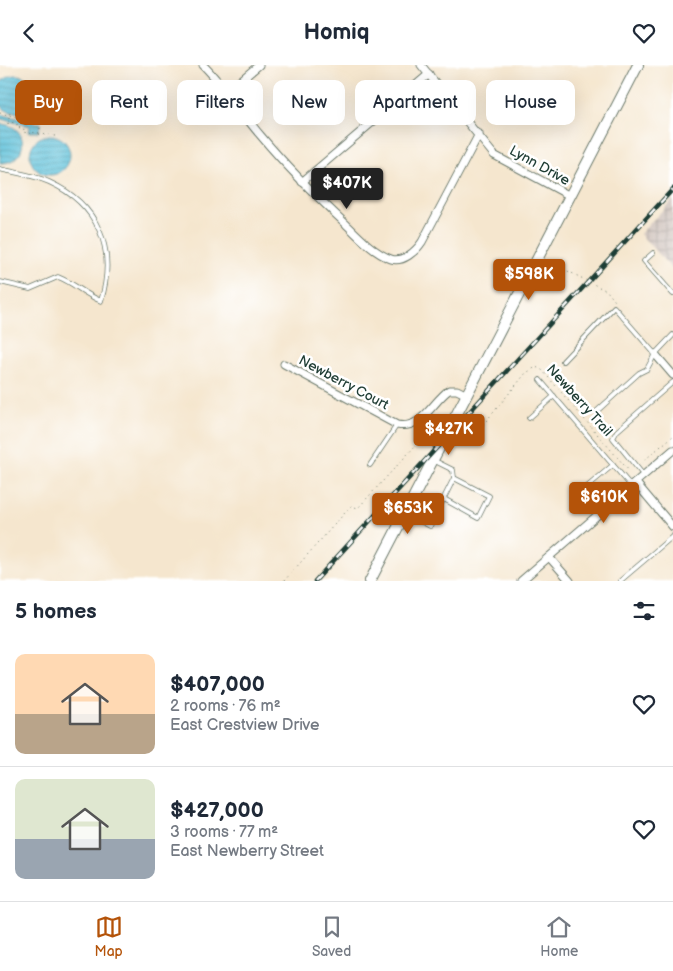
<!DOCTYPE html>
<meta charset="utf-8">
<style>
body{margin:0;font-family:"Balsamiq Sans",sans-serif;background:#f6f6f7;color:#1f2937;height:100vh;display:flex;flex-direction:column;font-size:19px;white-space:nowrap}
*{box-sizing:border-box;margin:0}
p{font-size:16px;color:#747a83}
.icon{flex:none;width:28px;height:28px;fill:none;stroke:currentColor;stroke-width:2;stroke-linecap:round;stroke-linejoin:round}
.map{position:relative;height:516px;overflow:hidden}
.sheet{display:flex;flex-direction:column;background:#fff;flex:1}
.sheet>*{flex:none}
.banner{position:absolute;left:15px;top:15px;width:644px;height:45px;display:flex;gap:10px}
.price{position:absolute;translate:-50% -42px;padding:0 11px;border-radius:5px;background:#b45309;color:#fff;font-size:16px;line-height:32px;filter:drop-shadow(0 1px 2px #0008)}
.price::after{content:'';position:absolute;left:50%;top:30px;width:15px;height:11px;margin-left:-8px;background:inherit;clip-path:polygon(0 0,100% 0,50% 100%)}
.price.active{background:#222;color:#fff}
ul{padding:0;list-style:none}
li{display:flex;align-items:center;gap:15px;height:125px;padding:0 15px}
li+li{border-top:1px solid #e0e1e3}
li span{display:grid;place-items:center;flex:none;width:140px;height:100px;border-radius:10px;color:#555}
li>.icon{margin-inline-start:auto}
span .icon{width:60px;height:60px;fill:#fffc;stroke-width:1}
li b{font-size:21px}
h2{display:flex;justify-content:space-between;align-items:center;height:60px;padding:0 15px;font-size:21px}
.pill{padding:0 18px;border-radius:10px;background:#fff;box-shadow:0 5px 20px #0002;font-size:18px;line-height:45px}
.pill.active{background:#b45309;color:#fff}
header{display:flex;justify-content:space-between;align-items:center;height:65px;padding:0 15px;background:#fff;font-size:22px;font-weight:700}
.menu{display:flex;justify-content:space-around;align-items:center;height:70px;border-top:1px solid #e0e1e3;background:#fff;font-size:14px;color:#747a83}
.menu a{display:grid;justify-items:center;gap:2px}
.menu .active{color:#b45309}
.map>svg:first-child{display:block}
</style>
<header><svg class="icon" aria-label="back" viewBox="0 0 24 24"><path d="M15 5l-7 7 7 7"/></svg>Homiq<svg class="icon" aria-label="heart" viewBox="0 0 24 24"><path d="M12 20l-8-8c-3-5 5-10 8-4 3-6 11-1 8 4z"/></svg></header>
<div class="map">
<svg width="673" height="516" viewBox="0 0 673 516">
<defs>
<pattern id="industrial-grid" width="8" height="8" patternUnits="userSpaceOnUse" patternTransform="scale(1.25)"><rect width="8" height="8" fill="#cec1ba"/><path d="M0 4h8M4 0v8" fill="none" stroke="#a79e98"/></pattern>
<pattern id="water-rules" width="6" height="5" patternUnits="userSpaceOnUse" patternTransform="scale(1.25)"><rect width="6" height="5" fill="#5bc0d9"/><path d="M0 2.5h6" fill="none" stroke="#4b9db1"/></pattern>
</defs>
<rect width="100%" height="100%" fill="#fff"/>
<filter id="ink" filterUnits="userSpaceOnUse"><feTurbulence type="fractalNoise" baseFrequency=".02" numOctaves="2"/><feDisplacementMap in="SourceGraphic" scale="10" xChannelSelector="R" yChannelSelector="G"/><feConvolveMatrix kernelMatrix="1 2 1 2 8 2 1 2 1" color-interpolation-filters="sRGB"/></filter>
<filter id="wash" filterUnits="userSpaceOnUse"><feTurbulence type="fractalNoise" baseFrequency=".0096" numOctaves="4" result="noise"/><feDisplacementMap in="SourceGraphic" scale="20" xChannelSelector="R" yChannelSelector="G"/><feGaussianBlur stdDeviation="1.12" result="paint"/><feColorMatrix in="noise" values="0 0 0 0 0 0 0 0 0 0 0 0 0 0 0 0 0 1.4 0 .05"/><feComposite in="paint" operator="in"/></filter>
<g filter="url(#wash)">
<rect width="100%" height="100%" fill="#f5e6ce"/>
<polygon fill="url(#industrial-grid)" points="673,134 673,205 640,169"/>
<g fill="url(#water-rules)" stroke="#3d7e86">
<circle cx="16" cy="29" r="19"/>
<polygon points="0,49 31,56 32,50 35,51 34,57 41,58 38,67 29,67 30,61 0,54"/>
<path d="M0,59C31,59 29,99 0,98Z"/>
<circle cx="50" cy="90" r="20"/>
</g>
</g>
<g filter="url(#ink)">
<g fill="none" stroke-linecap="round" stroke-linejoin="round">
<g stroke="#6a786a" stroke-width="5.5">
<g id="lane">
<path d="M0,104C16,108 34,110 49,117C98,139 117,184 101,236C84,229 74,218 58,212L30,224L0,217"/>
<polyline points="653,188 644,196 673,229"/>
<polyline points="563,296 614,242 655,289"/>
<polyline points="540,315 631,421"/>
<polyline points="597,346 639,308 647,304 655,289 673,270"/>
<polyline points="529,353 554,331"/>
<polyline points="370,400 397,360"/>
<polyline points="644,411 613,373 617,366 673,317"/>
<polyline points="588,421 613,400"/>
<polyline points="444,434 478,453 489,431 454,413"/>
<polyline points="407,449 430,461 454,413 453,405 435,396"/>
<polyline points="620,516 673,471"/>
</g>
</g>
<g stroke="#6a786a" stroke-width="9">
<g id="street">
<path d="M203,0C225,22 241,48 261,71C287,102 316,131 346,159C358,171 374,188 391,194C403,198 416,186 422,177L479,69"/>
<polyline points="421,0 494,90 570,131"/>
<polyline points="227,27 259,0"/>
<polyline points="302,117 429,9"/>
<polyline points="655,289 673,310"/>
<path d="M284,299L397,360C422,365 432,337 449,325H457L467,330"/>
<polyline points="636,418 673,462"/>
<polyline points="549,492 570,516"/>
<polyline points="521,516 673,385"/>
</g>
</g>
<g stroke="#6a786a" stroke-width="12">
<polyline id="secondary" points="370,516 638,0"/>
</g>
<g stroke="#6a786a" stroke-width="1" stroke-dasharray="1 4" stroke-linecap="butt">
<polyline points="0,48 30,55 32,49 36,50 34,56 41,58 39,68 34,67 33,69 23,67 24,64 17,62 17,59 8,56"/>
<polyline points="8,59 10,48"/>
<polyline points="21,59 22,54"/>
<polyline points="26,60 28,55"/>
<polyline points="39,69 55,71"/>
<polyline points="550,197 607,226 615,236"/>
<polyline points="456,372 464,358"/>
<polyline points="453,377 460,380 467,379 526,308 536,302 542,305 630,407 632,405"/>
<polyline points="641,398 673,371"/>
<polyline points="284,516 351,441 358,443 428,367 436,368"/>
</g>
<use href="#lane" stroke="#fff" stroke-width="4"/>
<use href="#street" stroke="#fff" stroke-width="7"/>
<use href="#secondary" stroke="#fff" stroke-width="10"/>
<g stroke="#1f3d34" stroke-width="4.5">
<polyline id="rail" points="315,516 673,124"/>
</g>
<use href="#rail" stroke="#fff" stroke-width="2.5" stroke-dasharray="8" stroke-linecap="butt"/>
</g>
</g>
<g text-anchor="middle" stroke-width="5" stroke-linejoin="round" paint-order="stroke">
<g font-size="14" fill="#1f3d34" stroke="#fff">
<text transform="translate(540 100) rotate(29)" y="5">Lynn Drive</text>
<text transform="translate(344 317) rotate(28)" y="5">Newberry Court</text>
<text transform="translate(580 335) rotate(48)" y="5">Newberry Trail</text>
</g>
</g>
</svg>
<b class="price active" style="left:347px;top:145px">$407K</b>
<b class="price" style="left:529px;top:236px">$598K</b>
<b class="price" style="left:449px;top:391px">$427K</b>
<b class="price" style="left:604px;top:459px">$610K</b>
<b class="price" style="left:408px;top:470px">$653K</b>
<div class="banner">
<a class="pill active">Buy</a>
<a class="pill">Rent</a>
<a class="pill">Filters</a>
<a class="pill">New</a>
<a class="pill">Apartment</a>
<a class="pill">House</a>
</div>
</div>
<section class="sheet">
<h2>5 homes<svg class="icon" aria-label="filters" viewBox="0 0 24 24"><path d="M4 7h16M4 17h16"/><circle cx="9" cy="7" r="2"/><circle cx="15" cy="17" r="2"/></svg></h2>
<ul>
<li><span style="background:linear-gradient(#ffd9b3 60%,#b9a48a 0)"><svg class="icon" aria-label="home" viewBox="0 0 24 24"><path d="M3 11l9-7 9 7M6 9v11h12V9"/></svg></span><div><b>$407,000</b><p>2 rooms · 76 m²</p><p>East Crestview Drive</p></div><svg class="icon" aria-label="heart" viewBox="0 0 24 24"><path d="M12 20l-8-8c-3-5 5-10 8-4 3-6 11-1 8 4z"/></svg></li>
<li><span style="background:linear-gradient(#dfe7d0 60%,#9aa5b1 0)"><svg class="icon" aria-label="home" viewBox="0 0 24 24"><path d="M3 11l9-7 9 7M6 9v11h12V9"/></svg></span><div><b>$427,000</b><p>3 rooms · 77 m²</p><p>East Newberry Street</p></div><svg class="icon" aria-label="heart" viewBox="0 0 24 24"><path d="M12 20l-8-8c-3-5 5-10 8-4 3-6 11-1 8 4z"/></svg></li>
</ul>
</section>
<nav class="menu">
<a class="active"><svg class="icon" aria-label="map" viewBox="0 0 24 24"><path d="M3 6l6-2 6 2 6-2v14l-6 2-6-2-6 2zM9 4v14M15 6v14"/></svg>Map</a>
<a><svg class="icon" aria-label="saved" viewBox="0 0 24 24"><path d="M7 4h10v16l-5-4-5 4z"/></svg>Saved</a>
<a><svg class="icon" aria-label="home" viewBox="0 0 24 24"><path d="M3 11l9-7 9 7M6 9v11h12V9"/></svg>Home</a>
</nav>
